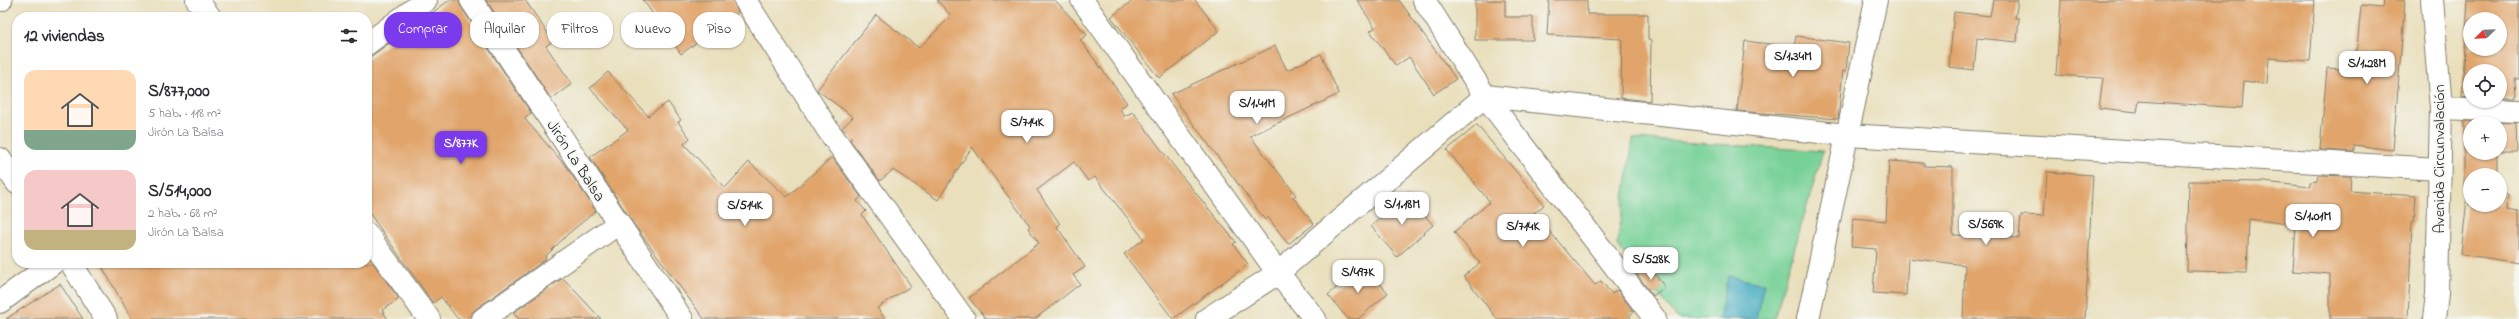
<!DOCTYPE html>
<html lang="es">
<meta charset="utf-8">
<style>
body{margin:0;font-family:"Indie Flower",sans-serif;background:#f2f2f3;color:#2b2b33;height:100vh;display:flex;flex-direction:column;font-size:15px;white-space:nowrap}
*{box-sizing:border-box;margin:0}
p{font-size:13px;color:#7c7c81}
.icon{flex:none;width:22px;height:22px;fill:none;stroke:currentColor;stroke-width:2;stroke-linecap:round;stroke-linejoin:round}
.map{position:relative;flex:1;overflow:hidden}
.sheet{position:absolute;left:12px;top:12px;width:360px;height:256px;display:flex;flex-direction:column;background:#fff;border-radius:16px;box-shadow:0 1px 3px #0004}
.sheet>*{flex:none}
.banner{position:absolute;left:384px;top:12px;width:380px;height:36px;display:flex;gap:8px}
.needle{width:26px;rotate:247deg}
.tools{position:absolute;left:2463px;top:12px;display:grid;gap:8px}
.tools a{display:grid;place-items:center;width:44px;height:44px;border-radius:50%;background:#fff;box-shadow:0 1px 3px #0004;font-size:20px}
.price{position:absolute;translate:-50% -34px;padding:0 9px;border-radius:8px;background:#fff;color:#222;font-size:13px;line-height:26px;filter:drop-shadow(0 1px 2px #0008)}
.price::after{content:'';position:absolute;left:50%;top:24px;width:12px;height:9px;margin-left:-6px;background:inherit;clip-path:polygon(0 0,100% 0,50% 100%)}
.price.on{background:#7c3aed;color:#fff}
ul{padding:0;list-style:none}
li{display:flex;align-items:center;gap:12px;height:100px;padding:0 12px}
li span{display:grid;place-items:center;flex:none;width:112px;height:80px;border-radius:12px;color:#555}
li>.icon{margin-inline-start:auto}
span .icon{width:48px;height:48px;fill:#fffc;stroke-width:1}
li b{font-size:17px}
h2{display:flex;justify-content:space-between;align-items:center;height:48px;padding:0 12px;font-size:17px}
.pill{padding:0 14px;border-radius:16px;background:#fff;box-shadow:0 1px 3px #0004;font-size:14px;line-height:36px}
.pill.on{background:#7c3aed;color:#fff}
.map>svg:first-child{display:block}
</style>
<div class="map">
<svg width="2519" height="319" viewBox="0 0 2519 319">
<rect width="100%" height="100%" fill="#f6f6f2"/>
<filter id="ink" filterUnits="userSpaceOnUse"><feTurbulence type="fractalNoise" baseFrequency=".025" numOctaves="2"/><feDisplacementMap in="SourceGraphic" scale="8" xChannelSelector="R" yChannelSelector="G"/><feConvolveMatrix kernelMatrix="1 2 1 2 8 2 1 2 1" color-interpolation-filters="sRGB"/></filter>
<filter id="wash" filterUnits="userSpaceOnUse"><feTurbulence type="fractalNoise" baseFrequency=".012" numOctaves="4" result="noise"/><feDisplacementMap in="SourceGraphic" scale="16" xChannelSelector="R" yChannelSelector="G"/><feGaussianBlur stdDeviation="0.9" result="paint"/><feColorMatrix in="noise" values="0 0 0 0 0 0 0 0 0 0 0 0 0 0 0 0 0 1.4 0 .05"/><feComposite in="paint" operator="in"/></filter>
<g filter="url(#wash)">
<rect width="100%" height="100%" fill="#e9dfbb"/>
<polygon fill="#77d197" stroke="#4a765a" points="1633,139 1823,151 1774,319 1678,319 1617,245"/>
<polygon fill="#3fa9bf" stroke="#2e626e" points="1728,276 1764,284 1756,319 1719,319"/>
<g id="blocks">
<g fill="#e1a56c" fill-rule="evenodd">
<polygon points="450,0 459,0 461,7 531,113 524,118 565,165 596,211 569,233 545,257 546,259 476,309 466,319 458,319 441,297 433,303 367,210 367,59"/>
<polygon points="486,0 525,0 553,41 546,46 572,84 551,99"/>
<polygon points="643,0 733,0 738,13 681,54"/>
<polygon points="937,0 1055,0 1087,35 1080,40 1127,103 1120,109 1124,116 1133,112 1176,169 1236,242 1233,244 1248,264 1173,319 1124,254 1144,239 1095,177 1088,181 1074,162 1037,190 1060,224 1057,227 1085,267 1073,275 1080,284 1035,319 986,319 969,298 1039,243 1028,228 1030,226 972,147 938,200 893,170 880,181 850,140 852,138 842,128 853,117 817,90 876,15 919,48 951,16"/>
<polygon points="1133,0 1195,0 1219,31 1159,78 1111,17"/>
<polygon points="1357,0 1399,0 1456,79 1434,94 1409,57 1396,66 1370,31 1375,28"/>
<polygon points="1475,0 1505,0 1505,17 1533,17 1533,40 1475,40"/>
<polygon points="1549,0 1587,0 1587,14 1648,14 1648,40 1651,40 1650,101 1621,98 1622,39 1547,35"/>
<polygon points="1993,0 2018,0 2015,18 2019,18 2017,42 1977,38 1974,70 1949,67 1954,12 1990,16"/>
<polygon points="2061,0 2315,0 2310,61 2269,58 2267,84 2244,81 2242,108 2139,101 2137,112 2099,108 2103,78 2056,75"/>
<polygon points="2383,0 2405,0 2393,150 2354,145 2354,152 2320,150 2327,68 2355,70 2361,6 2382,8"/>
<path d="M2468,0H2519V79H2515L2516,98H2500V71H2470V97L2462,96ZM2470,19H2500V49H2470Z"/>
<polygon points="1796,36 1849,43 1846,71 1843,71 1838,119 1737,111 1745,41 1794,47"/>
<polygon points="1275,46 1287,70 1321,54 1339,94 1250,136 1296,195 1293,197 1314,224 1288,244 1268,217 1265,220 1171,94"/>
<polygon points="608,72 648,116 668,102 681,120 678,122 690,138 684,144 725,188 749,162 787,197 832,157 861,197 857,201 866,211 862,215 911,286 877,308 885,319 704,319 633,223 590,157 628,130 590,88"/>
<polygon points="2464,121 2516,123 2517,151 2500,151 2500,123 2470,123 2470,153 2497,153 2497,175 2470,175 2470,205 2500,205 2500,193 2508,194 2507,209 2519,211 2519,263 2461,254 2468,189 2464,188"/>
<polygon points="1477,125 1544,205 1534,213 1595,285 1601,281 1612,294 1617,290 1634,312 1629,316 1632,319 1497,319 1464,276 1480,263 1454,232 1490,202 1447,150"/>
<polygon points="1889,161 1924,163 1924,166 1953,167 1953,235 2019,238 2021,215 2044,216 2047,172 2093,175 2085,319 1963,319 1965,265 1908,258 1906,295 1873,293 1876,249 1851,247 1853,218 1886,221"/>
<polygon points="2318,175 2351,176 2350,191 2416,196 2414,222 2412,222 2408,319 2330,319 2330,274 2293,271 2296,225 2249,219 2247,272 2187,271 2189,181 2264,182 2310,187 2310,182 2317,181"/>
<polygon points="1408,195 1433,225 1397,257 1371,226"/>
<polygon points="100,263 373,263 399,299 382,310 388,319 132,319"/>
<polygon points="1364,264 1388,293 1358,319 1348,319 1328,295"/>
<polygon points="1648,266 1665,287 1653,296 1637,274"/>
<polygon points="563,278 601,319 519,319 513,313"/>
<polygon points="60,284 83,319 6,319"/>
</g>
</g>
</g>
<g filter="url(#ink)">
<use href="#blocks" fill-opacity="0" stroke="#827e6c" stroke-width="1"/>
<g fill="none" stroke-linecap="round" stroke-linejoin="round">
<g stroke="#827e6c" stroke-width="24">
<g id="street">
<polyline points="0,0 1,0"/>
<polyline points="197,0 210,17"/>
<polyline points="471,0 682,319"/>
<polyline points="745,0 828,130 964,319"/>
<polyline points="1082,0 1278,273 1315,319"/>
<polyline points="1424,0 1485,96 1655,319"/>
<polyline points="2432,0 2441,108 2437,294 2434,319"/>
<polyline points="367,44 426,0"/>
<polyline points="2441,108 2519,111"/>
<polyline points="0,159 17,183"/>
<polyline points="367,234 429,319"/>
<polyline points="71,263 106,319"/>
<polyline points="0,302 53,263"/>
<polyline points="483,319 619,223"/>
<polyline points="1207,319 1278,273 1485,96 1847,135 2439,169"/>
<polyline points="1808,319 1876,0"/>
</g>
</g>
<use href="#street" stroke="#fff" stroke-width="22"/>
</g>
</g>
<g text-anchor="middle" stroke-width="3.5" stroke-linejoin="round" paint-order="stroke">
<g font-size="16" fill="#1c1c1c" stroke="#f6f6f2">
<text transform="translate(2438 159) rotate(-90)" y="6">Avenida Circunvalación</text>
<text transform="translate(577 160) rotate(57)" y="6">Jirón La Balsa</text>
</g>
</g>
</svg>
<div class="tools">
<a><svg class="needle" viewBox="-14 -14 28 28"><path d="M0-13l5 13h-10z" fill="#e53935"/><path d="M0 13l5-13h-10z" fill="#7c7c81"/></svg></a>
<a><svg class="icon" aria-label="locate" viewBox="0 0 24 24"><circle cx="12" cy="12" r="6"/><path d="M12 2v4M12 18v4M2 12h4M18 12h4"/></svg></a>
<a>+</a>
<a>−</a>
</div>
<b class="price" style="left:1793px;top:78px">S/1.34M</b>
<b class="price" style="left:2367px;top:85px">S/1.28M</b>
<b class="price" style="left:1257px;top:125px">S/1.41M</b>
<b class="price" style="left:1027px;top:144px">S/714K</b>
<b class="price on" style="left:461px;top:165px">S/877K</b>
<b class="price" style="left:1402px;top:226px">S/1.18M</b>
<b class="price" style="left:745px;top:227px">S/514K</b>
<b class="price" style="left:2313px;top:238px">S/1.01M</b>
<b class="price" style="left:1986px;top:246px">S/569K</b>
<b class="price" style="left:1523px;top:248px">S/714K</b>
<b class="price" style="left:1651px;top:281px">S/528K</b>
<b class="price" style="left:1358px;top:294px">S/497K</b>
<div class="banner">
<a class="pill on">Comprar</a>
<a class="pill">Alquilar</a>
<a class="pill">Filtros</a>
<a class="pill">Nuevo</a>
<a class="pill">Piso</a>
</div>
<section class="sheet">
<h2>12 viviendas<svg class="icon" aria-label="filters" viewBox="0 0 24 24"><path d="M4 7h16M4 17h16"/><circle cx="9" cy="7" r="2"/><circle cx="15" cy="17" r="2"/></svg></h2>
<ul>
<li><span style="background:linear-gradient(#ffd9b3 75%,#7fa58c 0)"><svg class="icon" aria-label="home" viewBox="0 0 24 24"><path d="M3 11l9-7 9 7M6 9v11h12V9"/></svg></span><div><b>S/877,000</b><p>5 hab. · 118 m²</p><p>Jirón La Balsa</p></div></li>
<li><span style="background:linear-gradient(#f6c9c9 75%,#c2b280 0)"><svg class="icon" aria-label="home" viewBox="0 0 24 24"><path d="M3 11l9-7 9 7M6 9v11h12V9"/></svg></span><div><b>S/514,000</b><p>2 hab. · 68 m²</p><p>Jirón La Balsa</p></div></li>
</ul>
</section>
</div>
